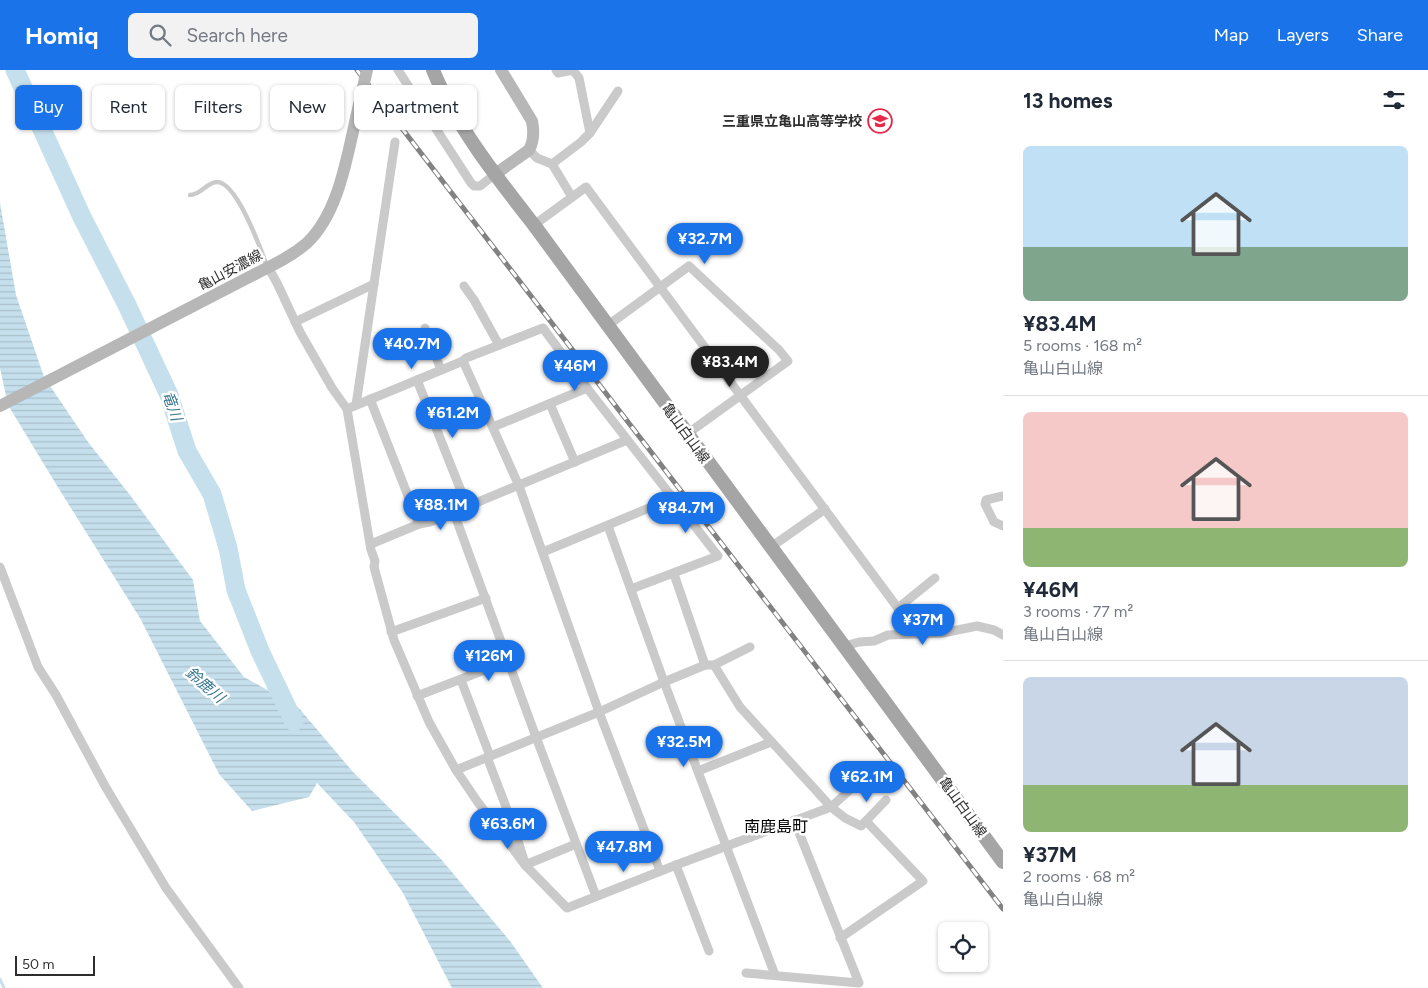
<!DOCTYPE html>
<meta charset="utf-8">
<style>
body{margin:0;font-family:Figtree,"Noto Sans JP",sans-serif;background:#f2f2f3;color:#1f2937;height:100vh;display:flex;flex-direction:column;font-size:19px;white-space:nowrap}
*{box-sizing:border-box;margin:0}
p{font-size:16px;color:#747a83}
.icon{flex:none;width:28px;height:28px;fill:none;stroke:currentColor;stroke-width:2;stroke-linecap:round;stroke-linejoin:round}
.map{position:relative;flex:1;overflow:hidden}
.drawer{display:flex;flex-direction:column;background:#fff;width:425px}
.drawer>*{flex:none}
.hud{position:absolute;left:15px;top:15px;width:475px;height:45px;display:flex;gap:10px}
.buttons{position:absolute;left:938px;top:852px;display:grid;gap:10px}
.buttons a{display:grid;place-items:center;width:50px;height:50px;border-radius:8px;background:#fff;box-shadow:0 1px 4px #0004;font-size:25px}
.scale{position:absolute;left:15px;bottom:12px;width:80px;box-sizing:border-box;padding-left:5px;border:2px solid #2d2d2d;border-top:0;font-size:14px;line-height:18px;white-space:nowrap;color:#2d2d2d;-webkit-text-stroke:4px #fff;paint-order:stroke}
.price{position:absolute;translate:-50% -42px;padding:0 11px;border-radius:18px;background:#1a73e8;color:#fff;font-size:16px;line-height:32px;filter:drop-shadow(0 1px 2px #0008)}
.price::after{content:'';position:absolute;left:50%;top:30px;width:15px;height:11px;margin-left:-8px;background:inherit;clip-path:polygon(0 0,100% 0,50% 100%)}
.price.active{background:#222;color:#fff}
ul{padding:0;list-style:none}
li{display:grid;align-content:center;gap:10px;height:265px;padding:0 20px}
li+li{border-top:1px solid #e0e1e3}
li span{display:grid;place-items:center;height:155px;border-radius:8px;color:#555}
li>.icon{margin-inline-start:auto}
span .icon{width:90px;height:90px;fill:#fffc;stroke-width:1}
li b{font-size:21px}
h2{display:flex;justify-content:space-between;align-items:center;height:60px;padding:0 20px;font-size:21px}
.tag{padding:0 18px;border-radius:8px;background:#fff;box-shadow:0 1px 4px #0004;font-size:18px;line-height:45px}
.tag.active{background:#1a73e8;color:#fff}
header{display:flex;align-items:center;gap:30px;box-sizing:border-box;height:70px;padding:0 25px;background:#1a73e8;color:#fff}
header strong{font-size:24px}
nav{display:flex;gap:28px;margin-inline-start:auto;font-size:18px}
.search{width:350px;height:45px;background:#f2f2f3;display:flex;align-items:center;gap:12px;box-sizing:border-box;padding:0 18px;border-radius:8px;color:#747a83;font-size:19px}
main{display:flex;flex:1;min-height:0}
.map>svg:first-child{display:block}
</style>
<header>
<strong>Homiq</strong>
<div class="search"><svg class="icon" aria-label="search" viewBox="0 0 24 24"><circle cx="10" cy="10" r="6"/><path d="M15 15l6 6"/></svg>Search here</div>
<nav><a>Map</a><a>Layers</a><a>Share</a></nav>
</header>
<main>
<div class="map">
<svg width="1003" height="918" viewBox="0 0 1003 918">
<defs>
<pattern id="water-rules" width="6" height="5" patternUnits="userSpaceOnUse" patternTransform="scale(1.25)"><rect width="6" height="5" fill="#c5e0ec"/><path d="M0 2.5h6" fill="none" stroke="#aac0cb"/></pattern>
</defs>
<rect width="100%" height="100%" fill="#fff"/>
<polygon fill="url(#water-rules)" points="0,133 16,225 44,307 88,372 130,425 193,510 200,551 244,607 298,637 353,702 440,788 510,871 543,918 452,918 403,823 354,752 317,713 309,727 252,741 219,704 140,548 59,419 8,335 0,298"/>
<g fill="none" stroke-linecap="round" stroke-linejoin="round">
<polyline stroke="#c5e0ec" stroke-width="3" points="0,909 4,918"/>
<polyline stroke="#c5e0ec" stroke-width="19" points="15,0 82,147 127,235 169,325 187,381 212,424 228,478 236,520 260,581 294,652"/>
<path stroke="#cacaca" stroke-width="4.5" d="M190,125C201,125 207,112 217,112C237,112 261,180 267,196"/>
<g stroke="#cacaca" stroke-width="9">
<polyline points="398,0 471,113 474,116 480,116 494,105"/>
<polyline points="556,0 558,3 573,0 579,8 590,63"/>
<polyline points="529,80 537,88 552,94 581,72 590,63 618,21"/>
<polyline points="552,94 572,127"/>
<polyline points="534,155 586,117 903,545 903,564"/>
<polyline points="268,197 277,213 300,262 332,318 347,339 371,480 375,491 374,497 394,570 429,652 456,700 477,731 525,795 567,838 676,795 831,737 875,697"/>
<polyline points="464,216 474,230 499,275"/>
<polyline points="295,252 374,214"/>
<polyline points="607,256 689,196 779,280 788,291 687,364"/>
<polyline points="425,258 441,300"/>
<polyline points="463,291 519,416 599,642 660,801"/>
<polyline points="417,310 467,436"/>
<polyline points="370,329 419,454"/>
<polyline points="550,334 575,392"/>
<polyline points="356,335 395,72"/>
<polyline points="347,339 463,291 466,288 543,258 587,318 718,486 631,519"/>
<polyline points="493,357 587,318"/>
<polyline points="1003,426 986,430 985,434 994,452 1003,456"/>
<polyline points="454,443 536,667 596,826"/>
<polyline points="608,456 664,612 775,905"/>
<polyline points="371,474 419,454 430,452 627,370"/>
<polyline points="771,477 825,439"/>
<polyline points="543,482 673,428"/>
<polyline points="0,497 38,597 56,625 105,716 166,818 239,918"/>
<polyline points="674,504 705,595"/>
<polyline points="898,538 935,508"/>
<polyline points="391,562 486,528"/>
<polyline points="845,576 859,572 874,571 888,565 943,563 977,556 994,560 1003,565"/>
<polyline points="714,595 740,637 831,737 845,748 861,756 866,751 923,811 840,868"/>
<polyline points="461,610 490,686"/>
<polyline points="417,626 508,591"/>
<polyline points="487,687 514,758 524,790"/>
<polyline points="456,700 599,642 664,612 705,595 714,595 750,577"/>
<polyline points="698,701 771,672"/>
<polyline points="866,751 886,730"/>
<polyline points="525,795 576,774"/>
<polyline points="676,795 709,881"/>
<polyline points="746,903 859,913 794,750"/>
</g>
<g stroke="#b7b7b7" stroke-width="12">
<path d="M494,105L529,80C534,71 534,61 532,51L501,0"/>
<path d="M0,336L261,201C277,193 293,185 307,173C341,141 348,79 359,35"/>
</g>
<path stroke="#a5a5a5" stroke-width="14" d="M433,0C455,55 498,109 534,155L1003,792"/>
<g stroke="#828282" stroke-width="5">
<polyline id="rail" points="357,0 1003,839"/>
</g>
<use href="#rail" stroke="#fff" stroke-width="3" stroke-dasharray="9" stroke-linecap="butt"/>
<polyline stroke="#b7b7b7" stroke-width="12" points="359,35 367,0"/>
</g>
<defs>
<g id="school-ring" transform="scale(1.25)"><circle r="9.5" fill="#fff" stroke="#e9294b" stroke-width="1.5"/><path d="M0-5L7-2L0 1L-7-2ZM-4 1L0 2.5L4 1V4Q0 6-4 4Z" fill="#e9294b"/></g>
</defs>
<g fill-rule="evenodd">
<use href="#school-ring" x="880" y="51"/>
</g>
<g text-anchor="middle" stroke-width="5" stroke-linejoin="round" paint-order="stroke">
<g font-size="14" font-weight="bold" fill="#2d2d2d" stroke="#fff" text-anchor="end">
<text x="862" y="56">三重県立亀山高等学校</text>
</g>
<g font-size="14" fill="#2d2d2d" stroke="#fff">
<text transform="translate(230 200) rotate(-28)" y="5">亀山安濃線</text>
<text transform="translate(686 363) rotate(54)" y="5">亀山白山線</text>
<text transform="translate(963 737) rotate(54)" y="5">亀山白山線</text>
</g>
<g font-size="15" font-style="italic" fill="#397790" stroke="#fff">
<text transform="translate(172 336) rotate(70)" y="5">竜川</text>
<text transform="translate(205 615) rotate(41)" y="5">鈴鹿川</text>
</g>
<g font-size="16" fill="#000" stroke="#fff">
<text x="776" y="762">南鹿島町</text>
</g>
</g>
</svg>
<div class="buttons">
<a><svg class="icon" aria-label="locate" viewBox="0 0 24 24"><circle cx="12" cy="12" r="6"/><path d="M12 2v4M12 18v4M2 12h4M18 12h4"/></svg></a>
</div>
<div class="scale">50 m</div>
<b class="price" style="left:705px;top:195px">¥32.7M</b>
<b class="price" style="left:412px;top:300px">¥40.7M</b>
<b class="price active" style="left:730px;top:318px">¥83.4M</b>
<b class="price" style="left:575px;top:322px">¥46M</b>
<b class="price" style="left:453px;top:369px">¥61.2M</b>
<b class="price" style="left:441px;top:461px">¥88.1M</b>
<b class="price" style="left:686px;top:464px">¥84.7M</b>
<b class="price" style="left:923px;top:576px">¥37M</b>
<b class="price" style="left:489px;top:612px">¥126M</b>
<b class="price" style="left:684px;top:698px">¥32.5M</b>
<b class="price" style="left:867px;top:733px">¥62.1M</b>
<b class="price" style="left:508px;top:780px">¥63.6M</b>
<b class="price" style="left:624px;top:803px">¥47.8M</b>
<div class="hud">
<a class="tag active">Buy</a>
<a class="tag">Rent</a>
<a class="tag">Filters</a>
<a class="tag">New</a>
<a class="tag">Apartment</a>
</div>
</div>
<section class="drawer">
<h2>13 homes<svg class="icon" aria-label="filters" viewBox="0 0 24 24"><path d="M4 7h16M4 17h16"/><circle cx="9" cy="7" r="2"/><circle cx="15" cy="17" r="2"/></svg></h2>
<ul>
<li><span style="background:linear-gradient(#bfe0f5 65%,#7fa58c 0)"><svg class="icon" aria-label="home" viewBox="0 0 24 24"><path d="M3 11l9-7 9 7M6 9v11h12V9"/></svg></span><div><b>¥83.4M</b><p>5 rooms · 168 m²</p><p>亀山白山線</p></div></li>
<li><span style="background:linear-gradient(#f6c9c9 75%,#8fb573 0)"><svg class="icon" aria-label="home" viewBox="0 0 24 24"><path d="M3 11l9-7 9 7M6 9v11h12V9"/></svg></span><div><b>¥46M</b><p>3 rooms · 77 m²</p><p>亀山白山線</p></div></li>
<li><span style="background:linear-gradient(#c9d6e8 70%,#8fb573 0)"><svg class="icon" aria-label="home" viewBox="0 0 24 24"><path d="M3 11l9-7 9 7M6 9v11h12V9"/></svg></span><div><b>¥37M</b><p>2 rooms · 68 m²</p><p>亀山白山線</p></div></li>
</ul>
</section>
</main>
